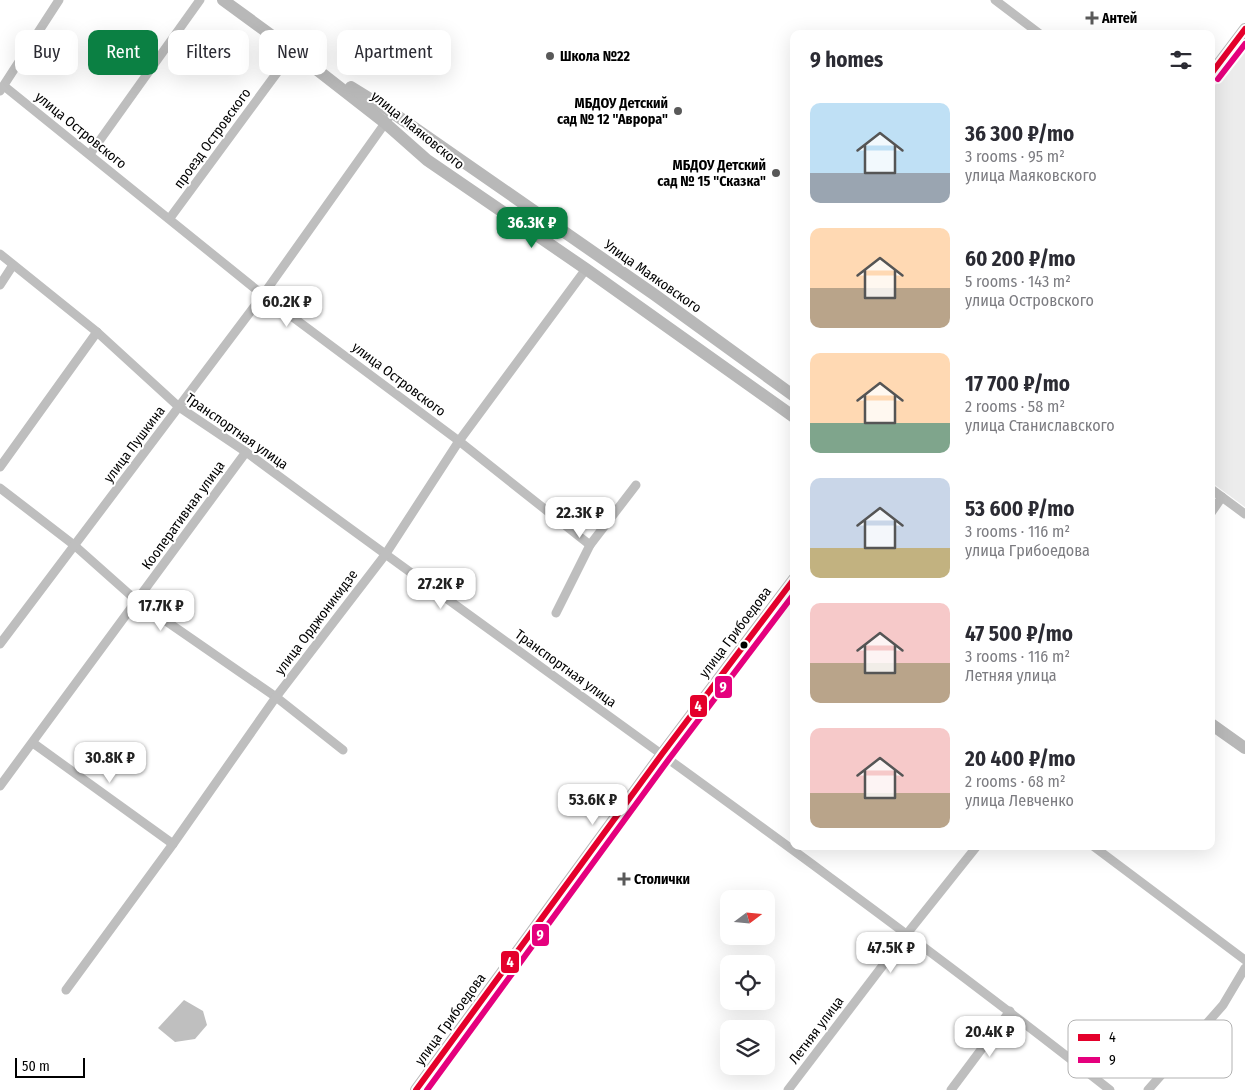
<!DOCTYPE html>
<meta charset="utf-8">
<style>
body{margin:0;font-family:"Fira Sans Condensed",sans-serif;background:#f7f7f7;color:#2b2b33;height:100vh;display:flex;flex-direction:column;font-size:19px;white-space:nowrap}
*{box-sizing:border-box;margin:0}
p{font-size:16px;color:#7c7c81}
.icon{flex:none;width:28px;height:28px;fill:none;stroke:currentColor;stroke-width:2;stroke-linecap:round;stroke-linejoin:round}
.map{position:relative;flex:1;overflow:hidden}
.drawer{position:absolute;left:790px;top:30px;width:425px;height:820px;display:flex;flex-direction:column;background:#fff;border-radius:10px;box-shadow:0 5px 20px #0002}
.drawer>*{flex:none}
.hud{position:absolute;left:15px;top:30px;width:475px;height:45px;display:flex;gap:10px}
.needle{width:32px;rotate:74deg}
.buttons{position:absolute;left:720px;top:890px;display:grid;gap:10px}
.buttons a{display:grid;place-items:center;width:55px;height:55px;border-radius:10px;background:#fff;box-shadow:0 5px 20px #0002;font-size:25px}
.scale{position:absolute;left:15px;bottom:12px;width:70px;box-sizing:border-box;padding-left:5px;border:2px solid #000;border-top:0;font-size:14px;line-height:18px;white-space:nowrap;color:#000;-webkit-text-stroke:4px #fff;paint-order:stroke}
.price{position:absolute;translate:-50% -42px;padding:0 11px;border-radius:10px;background:#fff;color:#222;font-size:16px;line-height:32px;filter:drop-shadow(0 1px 2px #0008)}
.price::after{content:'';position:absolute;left:50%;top:30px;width:15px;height:11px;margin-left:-8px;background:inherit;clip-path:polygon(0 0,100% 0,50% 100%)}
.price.selected{background:#0b8043;color:#fff}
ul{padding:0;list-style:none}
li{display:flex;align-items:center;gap:15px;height:125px;padding:0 20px}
li span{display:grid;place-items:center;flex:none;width:140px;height:100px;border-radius:10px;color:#555}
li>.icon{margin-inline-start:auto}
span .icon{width:60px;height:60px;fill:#fffc;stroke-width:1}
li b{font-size:21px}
h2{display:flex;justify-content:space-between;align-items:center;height:60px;padding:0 20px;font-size:21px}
.chip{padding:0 18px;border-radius:10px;background:#fff;box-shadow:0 5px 20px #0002;font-size:18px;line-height:45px}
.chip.selected{background:#0b8043;color:#fff}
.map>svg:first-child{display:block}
</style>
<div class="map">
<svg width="1245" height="1090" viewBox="0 0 1245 1090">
<rect width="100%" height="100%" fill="#fff"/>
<polygon fill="#ececec" points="1245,44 1245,507 1211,482 1211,91"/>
<polygon fill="#bfbfbf" points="184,1000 203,1011 207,1025 195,1039 175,1042 158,1028"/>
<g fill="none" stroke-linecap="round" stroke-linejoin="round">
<g stroke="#bebebe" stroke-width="9">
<polyline points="995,0 1040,34"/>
<polyline points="4,86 263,295 459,441 590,545"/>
<polyline points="0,91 59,0"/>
<polyline points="90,154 200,0"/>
<polyline points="170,218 293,51"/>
<path d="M0,254L97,332L179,407L246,452C534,665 829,869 1110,1090"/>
<polyline points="0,285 13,265"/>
<polyline points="0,467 97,332"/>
<polyline points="0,488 74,545 137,601 276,697 343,750"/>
<polyline points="1211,489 1245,514"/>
<polyline points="1211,513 1222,497"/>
<polyline points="556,613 590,545 636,485"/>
<polyline points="0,644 263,295 388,119"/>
<polyline points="33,743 173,844"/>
<polyline points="0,786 246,452"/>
<polyline points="1093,846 1245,960"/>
<polyline points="66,990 173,844 276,697 385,555 459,441 586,269"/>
<polyline points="788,1090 906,935 977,846"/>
<polyline points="951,1090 1010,1011"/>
<polyline points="1148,1090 1223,1005 1245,968"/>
</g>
<g stroke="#b8b8b8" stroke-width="12">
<polyline points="223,0 293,51 384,122 427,160 586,269 794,417"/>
<polyline points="1211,74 1245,29"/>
<polyline points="351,87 393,113 655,295 794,396"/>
<polyline points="1211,724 1245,748"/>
<polyline points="416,1090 662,754 794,579"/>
</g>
<g stroke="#fff" stroke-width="10">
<g id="bus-1">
<polyline points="1211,74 1245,29"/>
<polyline points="416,1090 662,754 794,579"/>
</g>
</g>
<g stroke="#fff" stroke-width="10">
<g id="bus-2">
<polyline points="1218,79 1245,44"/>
<polyline points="427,1090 669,759 794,594"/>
</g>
</g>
<use href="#bus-1" stroke="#e4002b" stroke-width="6"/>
<use href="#bus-2" stroke="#e5007d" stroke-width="6"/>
</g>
<g fill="#595959" stroke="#fff" stroke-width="2">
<path d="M1089.5 10.5h5v5h5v5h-5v5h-5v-5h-5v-5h5z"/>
<circle cx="550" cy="56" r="5"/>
<circle cx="678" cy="111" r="5"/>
<circle cx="776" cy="173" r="5"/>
<path d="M621.5 871.5h5v5h5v5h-5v5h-5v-5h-5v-5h5z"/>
</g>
<circle fill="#000" stroke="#fff" stroke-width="2" cx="744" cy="645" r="4.5"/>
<g text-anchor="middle" stroke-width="4" stroke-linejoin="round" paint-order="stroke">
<g font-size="14" font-weight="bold" fill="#000" stroke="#fff" text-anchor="start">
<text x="1102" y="23">Антей</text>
<text x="560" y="61">Школа №22</text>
<text x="668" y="108" text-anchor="end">МБДОУ Детский<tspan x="668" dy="16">сад № 12 "Аврора"</tspan></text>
<text x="766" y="170" text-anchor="end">МБДОУ Детский<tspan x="766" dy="16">сад № 15 "Сказка"</tspan></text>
<text x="634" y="884">Столички</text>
</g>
<g font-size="14" fill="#000" stroke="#fff">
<text transform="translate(81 130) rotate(39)" y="5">улица Островского</text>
<text transform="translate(418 130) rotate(39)" y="5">улица Маяковского</text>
<text transform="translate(212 138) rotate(-54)" y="5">проезд Островского</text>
<text transform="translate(653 276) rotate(35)" y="5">Улица Маяковского</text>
<text transform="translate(399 379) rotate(37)" y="5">улица Островского</text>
<text transform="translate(237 431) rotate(35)" y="5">Транспортная улица</text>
<text transform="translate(134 444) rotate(-53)" y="5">улица Пушкина</text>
<text transform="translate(183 515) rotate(-54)" y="5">Кооперативная улица</text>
<text transform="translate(316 622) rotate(-53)" y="5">улица Орджоникидзе</text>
<text transform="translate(735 632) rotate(-53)" y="5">улица Грибоедова</text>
<text transform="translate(566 668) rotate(36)" y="5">Транспортная улица</text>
<text transform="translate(450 1019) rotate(-54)" y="5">улица Грибоедова</text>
<text transform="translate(816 1030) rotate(-53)" y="5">Летняя улица</text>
</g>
</g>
<rect x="1068" y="1020" width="164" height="58" rx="8" fill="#fff" stroke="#b2b2b2" stroke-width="1"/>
<rect x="1078" y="1034" width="22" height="7" fill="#e4002b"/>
<rect x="1078" y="1057" width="22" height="6" fill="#e5007d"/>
<g font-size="14" fill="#000">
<text x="1109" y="1042">4</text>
<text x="1109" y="1065">9</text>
</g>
<g stroke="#fff" stroke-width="2">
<rect x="714" y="675" width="19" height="24" rx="5" fill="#e5007d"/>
<rect x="689" y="694" width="19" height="24" rx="5" fill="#e4002b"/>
<rect x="531" y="923" width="19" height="24" rx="5" fill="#e5007d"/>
<rect x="500" y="950" width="20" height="24" rx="5" fill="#e4002b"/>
</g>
<g font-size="14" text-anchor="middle" font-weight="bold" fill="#fff">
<text x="723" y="692">9</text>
<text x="698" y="711">4</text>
<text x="540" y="940">9</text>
<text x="510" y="967">4</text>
</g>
</svg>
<div class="buttons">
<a><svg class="needle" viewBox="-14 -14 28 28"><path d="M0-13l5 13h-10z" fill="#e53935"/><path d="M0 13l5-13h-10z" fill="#7c7c81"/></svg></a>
<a><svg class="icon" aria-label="locate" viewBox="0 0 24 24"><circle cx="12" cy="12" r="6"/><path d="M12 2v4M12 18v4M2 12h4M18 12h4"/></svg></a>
<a><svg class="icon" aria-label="layers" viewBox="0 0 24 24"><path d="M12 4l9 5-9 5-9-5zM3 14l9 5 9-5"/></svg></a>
</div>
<div class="scale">50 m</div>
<b class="price selected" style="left:532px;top:249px">36.3K ₽</b>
<b class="price" style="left:287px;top:328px">60.2K ₽</b>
<b class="price" style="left:580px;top:539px">22.3K ₽</b>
<b class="price" style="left:441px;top:610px">27.2K ₽</b>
<b class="price" style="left:161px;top:632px">17.7K ₽</b>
<b class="price" style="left:110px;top:784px">30.8K ₽</b>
<b class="price" style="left:593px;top:826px">53.6K ₽</b>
<b class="price" style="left:891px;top:974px">47.5K ₽</b>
<b class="price" style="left:990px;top:1058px">20.4K ₽</b>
<div class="hud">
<a class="chip">Buy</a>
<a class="chip selected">Rent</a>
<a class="chip">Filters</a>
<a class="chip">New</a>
<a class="chip">Apartment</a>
</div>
<section class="drawer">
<h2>9 homes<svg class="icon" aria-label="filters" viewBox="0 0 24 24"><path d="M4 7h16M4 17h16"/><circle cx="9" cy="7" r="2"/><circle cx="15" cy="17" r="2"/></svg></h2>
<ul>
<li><span style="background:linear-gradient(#bfe0f5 70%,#9aa5b1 0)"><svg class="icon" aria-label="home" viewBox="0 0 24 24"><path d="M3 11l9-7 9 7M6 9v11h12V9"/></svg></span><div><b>36 300 ₽/mo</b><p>3 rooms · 95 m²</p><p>улица Маяковского</p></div></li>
<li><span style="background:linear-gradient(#ffd9b3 60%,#b9a48a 0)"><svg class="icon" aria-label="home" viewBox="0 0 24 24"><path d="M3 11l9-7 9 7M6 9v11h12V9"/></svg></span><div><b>60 200 ₽/mo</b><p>5 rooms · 143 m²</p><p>улица Островского</p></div></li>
<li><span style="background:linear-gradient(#ffd9b3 70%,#7fa58c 0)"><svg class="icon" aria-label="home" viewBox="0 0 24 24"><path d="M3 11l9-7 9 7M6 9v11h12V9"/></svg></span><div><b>17 700 ₽/mo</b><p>2 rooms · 58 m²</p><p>улица Станиславского</p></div></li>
<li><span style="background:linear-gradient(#c9d6e8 70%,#c2b280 0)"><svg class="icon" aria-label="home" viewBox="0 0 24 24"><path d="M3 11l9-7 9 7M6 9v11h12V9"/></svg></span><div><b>53 600 ₽/mo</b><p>3 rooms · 116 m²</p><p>улица Грибоедова</p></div></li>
<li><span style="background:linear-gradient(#f6c9c9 60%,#b9a48a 0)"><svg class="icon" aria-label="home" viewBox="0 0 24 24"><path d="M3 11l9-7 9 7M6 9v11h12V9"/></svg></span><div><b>47 500 ₽/mo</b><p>3 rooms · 116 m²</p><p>Летняя улица</p></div></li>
<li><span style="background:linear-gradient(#f6c9c9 65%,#b9a48a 0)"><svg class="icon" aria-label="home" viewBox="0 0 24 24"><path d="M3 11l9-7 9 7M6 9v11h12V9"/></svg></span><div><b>20 400 ₽/mo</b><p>2 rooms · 68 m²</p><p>улица Левченко</p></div></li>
</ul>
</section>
</div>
